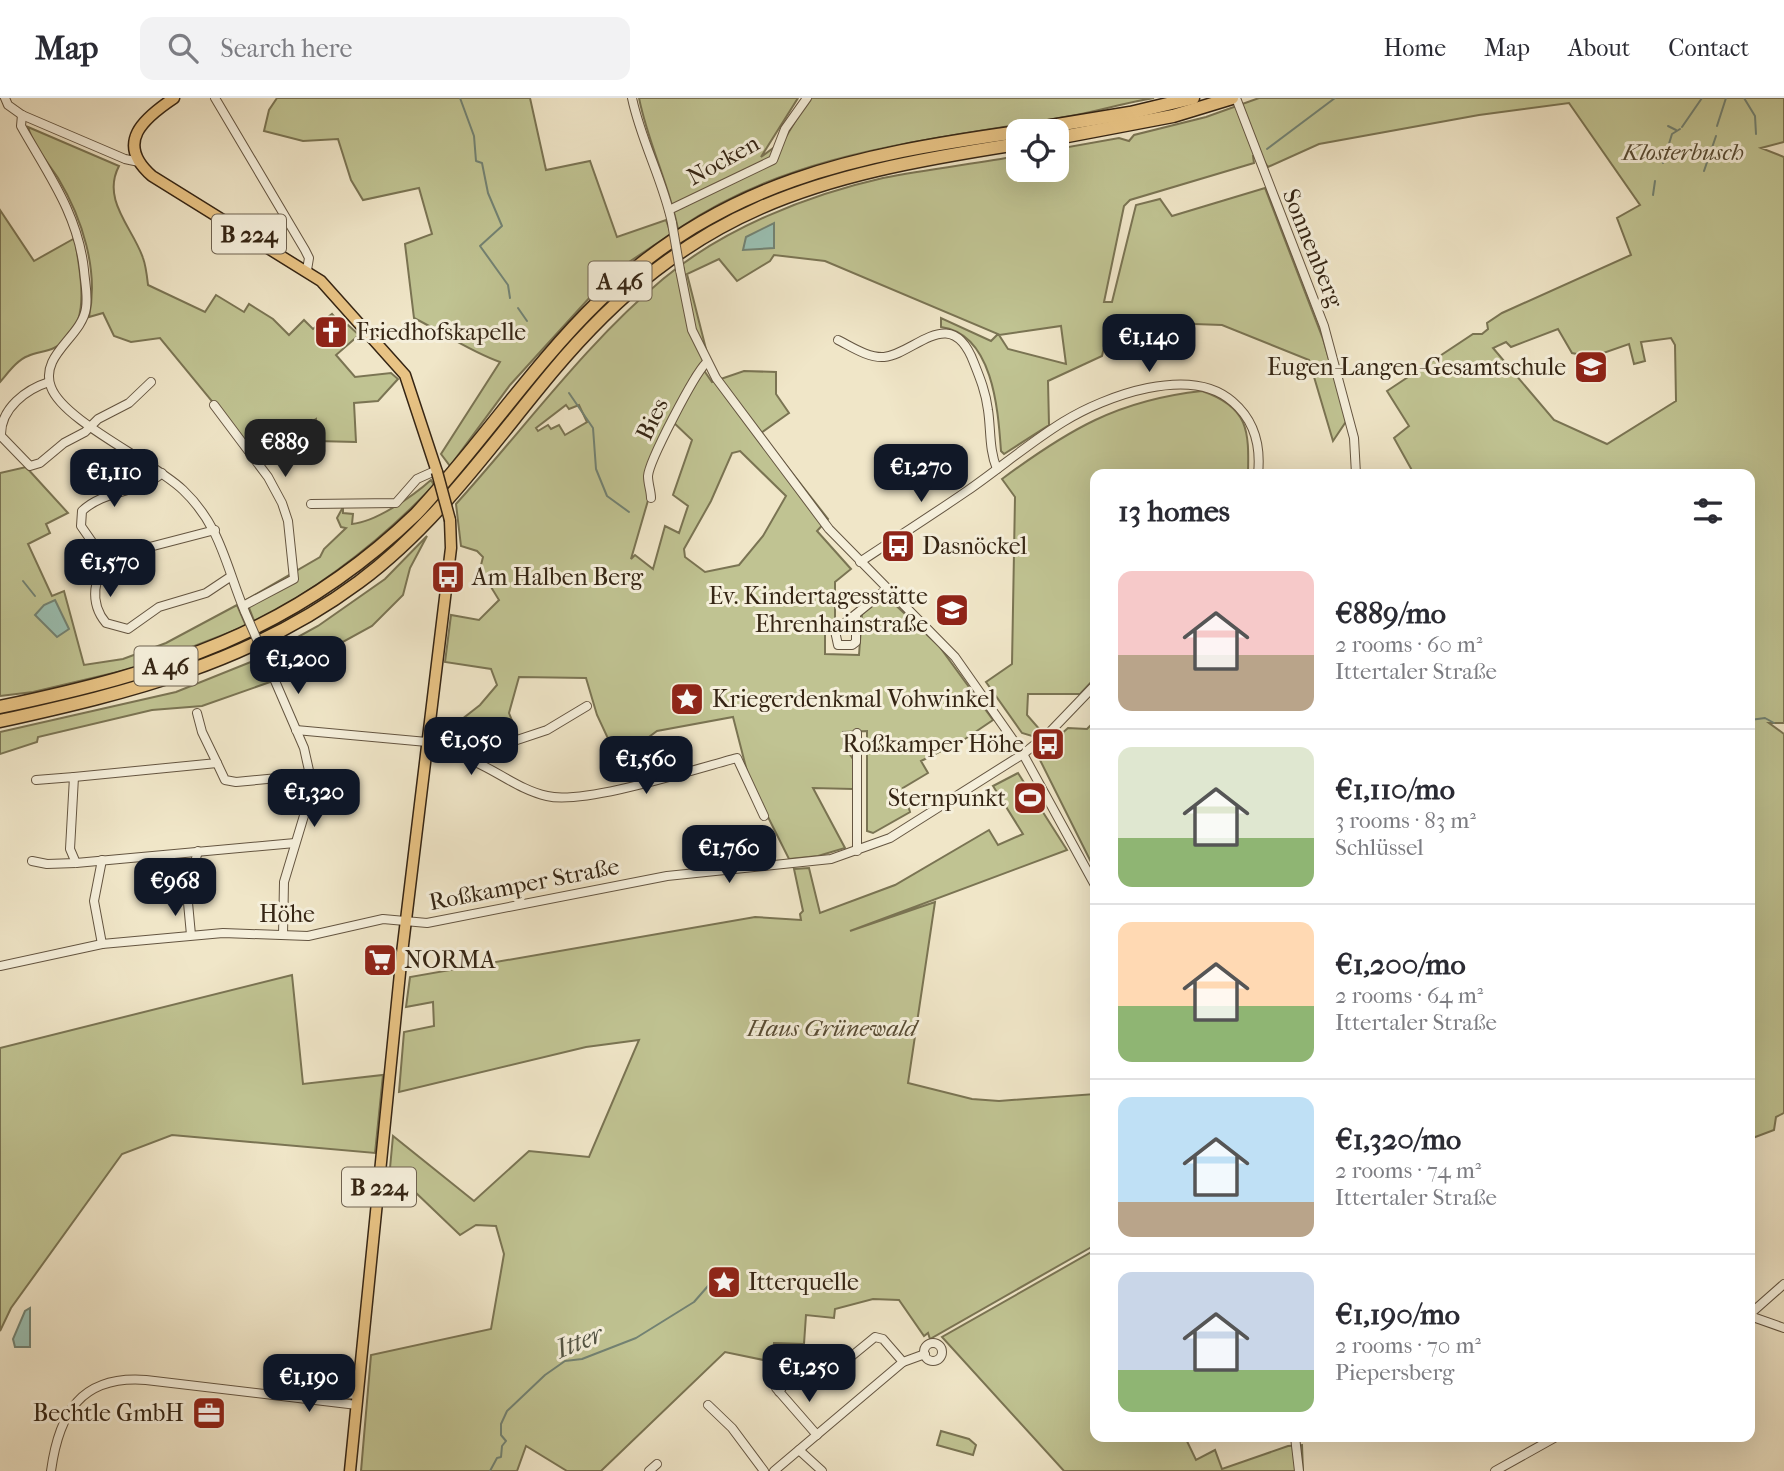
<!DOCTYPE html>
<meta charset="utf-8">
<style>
body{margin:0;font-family:"IM FELL French Canon",serif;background:#f2f2f3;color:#2b2b33;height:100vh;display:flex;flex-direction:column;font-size:26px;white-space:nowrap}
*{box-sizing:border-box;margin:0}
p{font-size:23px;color:#7c7c81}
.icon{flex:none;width:38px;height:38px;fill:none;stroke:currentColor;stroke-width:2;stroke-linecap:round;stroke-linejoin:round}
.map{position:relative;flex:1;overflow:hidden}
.details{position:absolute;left:1090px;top:371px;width:665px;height:973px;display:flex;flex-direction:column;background:#fff;border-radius:14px;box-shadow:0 7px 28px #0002}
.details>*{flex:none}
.fabs{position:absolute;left:1006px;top:21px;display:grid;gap:14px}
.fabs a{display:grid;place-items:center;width:63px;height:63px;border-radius:14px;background:#fff;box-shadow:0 7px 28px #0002;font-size:35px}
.price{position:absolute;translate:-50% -60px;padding:0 16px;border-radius:14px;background:#111827;color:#fff;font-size:23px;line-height:46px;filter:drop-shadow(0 2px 4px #0008)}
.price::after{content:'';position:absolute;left:50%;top:42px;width:21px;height:16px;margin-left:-10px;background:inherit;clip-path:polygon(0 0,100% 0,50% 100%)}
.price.on{background:#222;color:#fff}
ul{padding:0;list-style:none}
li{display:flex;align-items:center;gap:21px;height:175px;padding:0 28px}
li+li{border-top:2px solid #e1e1e2}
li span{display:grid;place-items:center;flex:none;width:196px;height:140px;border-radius:14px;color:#555}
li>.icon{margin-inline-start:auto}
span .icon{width:84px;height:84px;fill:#fffc;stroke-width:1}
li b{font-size:30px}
h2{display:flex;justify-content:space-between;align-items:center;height:84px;padding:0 28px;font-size:30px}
header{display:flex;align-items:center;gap:42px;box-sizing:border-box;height:98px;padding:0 35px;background:#fff;border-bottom:2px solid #e1e1e2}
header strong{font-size:33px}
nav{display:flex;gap:38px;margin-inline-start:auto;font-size:24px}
.search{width:490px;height:63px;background:#f2f2f3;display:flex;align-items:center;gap:18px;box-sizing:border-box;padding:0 24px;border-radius:14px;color:#7c7c81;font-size:26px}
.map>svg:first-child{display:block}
</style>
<header>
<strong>Map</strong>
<div class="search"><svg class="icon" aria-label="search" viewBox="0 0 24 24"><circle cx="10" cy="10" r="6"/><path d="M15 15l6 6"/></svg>Search here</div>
<nav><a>Home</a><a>Map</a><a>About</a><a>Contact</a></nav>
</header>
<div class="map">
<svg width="1784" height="1373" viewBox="0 0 1784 1373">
<rect width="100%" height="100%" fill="#f0e6c8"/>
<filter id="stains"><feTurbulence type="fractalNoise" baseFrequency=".00286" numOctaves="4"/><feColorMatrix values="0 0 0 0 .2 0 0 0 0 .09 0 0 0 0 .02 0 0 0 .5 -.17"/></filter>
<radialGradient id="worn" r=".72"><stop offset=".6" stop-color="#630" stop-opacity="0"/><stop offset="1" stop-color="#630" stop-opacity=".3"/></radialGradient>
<g fill="#c0c392" stroke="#7a7453" stroke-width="2" fill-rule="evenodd">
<path d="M277,0H530L546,72L590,63L617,139L666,122L671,136L611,176L510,287L450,368L441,356L500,264C469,253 444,235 414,220L405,146L432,136L419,90L363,102L351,82L338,41L303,43L264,33L269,12Z"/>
<path d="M639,0H798L761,59L784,42L809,0H1154C1128,4 1102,12 1076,17C939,42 796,50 678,131C669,86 648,45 639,0Z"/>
<path d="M1259,0H1784V44L1761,50L1784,59V625H1769L1784,636V1015L1776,1019L1774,1032L1750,1041V376H1414L1394,340L1409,328L1387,293L1473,236H1482L1488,231L1487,225L1502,215L1631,157L1617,120L1640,107L1569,5L1479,17L1319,46L1268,69L1259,56L1253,58L1254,65L1130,102L1124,108L1104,204H1112L1136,107L1160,101L1172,118L1265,90L1323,241L1347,322L1333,343L1309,262L1222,227L1110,223L1102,258L1048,283L1049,327L1004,356L1001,353C998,311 993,236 941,229V220L991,243L998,236L825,163L774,157L770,163L737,183L719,161L687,176L708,259L693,276L682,301L703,271L712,284L744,273L776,274V296L789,315L761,335L828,421L817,433L851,471L835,484V526L825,534V556L859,557L862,516L881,500L887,499L939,548L993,622L962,643L921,663L928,675L903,690L910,714L873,735L867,733V633L843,634V646L853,661V691L813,690L845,750L818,758L789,761L749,681L733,619L657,633L618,662L597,617L586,580L519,579L509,615L518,638L468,655L441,652L435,645L438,627L448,632L480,607L497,587L491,571L445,564L451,517L479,522L499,502L480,471L483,459L477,453L461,448L456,406C524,331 585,246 663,181C723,131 807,97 883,80C928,71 973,66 1018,58V72H1057V51L1119,40L1129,43L1134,37L1206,19ZM1061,228L1066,266L1008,251L999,237ZM1558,231L1572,255L1592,259L1629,246L1634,266L1645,263L1641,244L1671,240L1675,247L1676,303L1607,346L1554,322L1493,250L1506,244L1511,249ZM566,307L569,311L579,307L587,324L565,337L559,327L551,331L548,327L538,333L536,330ZM672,323L692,342L673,397L688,408L679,435L665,428L653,471L635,457L631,461L649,399L654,353ZM740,353L786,398L763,438L739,467L705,474L685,459L684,451L711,403L732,355Z"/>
<path d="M28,29L119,68C101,102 133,130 143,160C146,168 147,178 148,187L205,214L216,197L244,214L249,206L273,221L289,237L304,222L313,231L332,216L344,230L348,227L359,237L336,257L355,279L391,275L398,281L378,303L354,305L356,344L316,343V321L284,341L262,364L160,240L131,244L114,238L103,215L89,219C99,172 82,120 58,80C48,65 33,47 28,29Z"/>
<path d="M0,112L34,163L75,140C79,175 95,230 54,250C46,254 36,254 28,258C17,262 8,275 0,284Z"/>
<path d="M1202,293C1249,309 1249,333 1248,376H1096V461H1091C1091,501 1096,539 1096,579L1080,596H1028L1027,617L1041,633L1032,638L1022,635L986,584L1012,566L1015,399L1002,381C1068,332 1118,302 1202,293Z"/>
<polygon points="26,369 68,415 46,426 50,435 28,446 52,498 64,493 84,567 123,561 166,545 237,507 246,528 143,568 33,594 0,598 0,375"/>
<path d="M431,382L434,387C381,443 323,487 255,525L246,502L320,459L324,451L346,430L341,429L337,420L343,409V415L353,416L352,426C376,424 413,398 431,382Z"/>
<polygon points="427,438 410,470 403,497 372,528 270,584 202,608 152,612 38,639 37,644 0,656 0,634 176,594 258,561 318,528 385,481"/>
<polygon points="1095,623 1095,772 1040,662 1042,653 1068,630 1087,631"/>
<polygon points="1018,675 1067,752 850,833 935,804 908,985 972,1001 999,1003 1095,996 1095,1147 930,1241 928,1235 924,1238 899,1202 873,1201 835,1211 834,1220 806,1217 804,1246 774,1245 773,1264 725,1254 601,1373 567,1373 526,1348 517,1373 361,1373 371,1257 491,1231 504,1156 496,1128 476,1127 460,1137 390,1070 393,1038 474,1103 529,1053 589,1059 639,942 586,949 399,994 404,934 434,928 433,904 406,909 410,879 755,819 801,822 800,816 803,813 794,771 809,770 820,815 895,787 989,732 998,747 1023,736 993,688"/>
<polygon points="292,877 303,986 383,977 375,1055 172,1037 122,1056 11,1210 0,1233 0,950"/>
<polygon points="1095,1152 1096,1339 1185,1339 1196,1362 1215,1352 1222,1371 1288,1348 1302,1347 1303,1373 1064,1373 942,1239"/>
<polygon points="941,1333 969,1341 976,1347 973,1357 937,1347"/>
</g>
<g fill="#9ac0b3" stroke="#728273" stroke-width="2">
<polygon points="774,125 774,150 743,152 746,139"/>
<polygon points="55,502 69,531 57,539 35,517 44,507"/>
<polygon points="30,1210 30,1249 15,1249 13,1241 25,1213"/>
</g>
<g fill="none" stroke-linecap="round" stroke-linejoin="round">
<g stroke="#728273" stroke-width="2">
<polyline points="460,0 474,38 476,63 482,65 488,95 502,128 480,148 508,187 510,200"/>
<polyline points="1744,0 1755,18 1756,36"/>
<polyline points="1668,28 1676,32"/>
<polyline points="1717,28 1726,0"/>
<polyline points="1682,29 1702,0"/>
<polyline points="1267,51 1335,0"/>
<polyline points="1663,65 1672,36 1680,31"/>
<polyline points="1704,73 1716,38"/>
<polyline points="1653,97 1655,83"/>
<polyline points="518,210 527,223"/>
<polyline points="569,295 593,330 596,371 607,398 629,414"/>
<polyline points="23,483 35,498"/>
<polyline points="1750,622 1765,620 1774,625"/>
<polyline points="490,1373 497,1360 501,1359 502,1348 506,1343 501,1337 501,1326 507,1313 545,1277 565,1263 582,1261 636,1240 694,1204 715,1180 724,1184"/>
</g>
<g stroke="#645541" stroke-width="10">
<g id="minor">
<polyline points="5,0 8,7 22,17 125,61 139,64"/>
<polyline points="215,0 305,152 309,160 307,172"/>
<path d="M632,0C641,43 663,82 672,125"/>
<polyline points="1236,0 1324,228 1354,340 1356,376"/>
<path d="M22,17L21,28C48,76 78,116 84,172C85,185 88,197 86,210C82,239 39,257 51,289C63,323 153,363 183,392C221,428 226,469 245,514"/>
<polyline points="669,112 773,62 785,31 807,0"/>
<polyline points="680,172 692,232 716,280 829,431 955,559 1023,656 1096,789"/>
<path d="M838,242C852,249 868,260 884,259C915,256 951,204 974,265C980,280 986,295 988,312C991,332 989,352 997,371"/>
<path d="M49,284C27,291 0,310 1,338L30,368L40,365L64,345L85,334L98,321L129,305L151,284"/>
<polyline points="214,307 268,379 282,405 288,423 294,481 243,508"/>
<path d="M651,400C651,393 648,386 648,378C649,363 694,277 706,265"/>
<polyline points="311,406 396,405 417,381 437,372"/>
<path d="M215,432L111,459C93,477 89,505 106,525L128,531L159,509L206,495L230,479"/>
<path d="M106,464L81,428L82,413C105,391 139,396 162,375"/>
<path d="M860,464C896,440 932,417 967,393C999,371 1029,345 1063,324C1105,298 1191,266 1233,304C1255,323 1261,348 1258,376"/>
<polyline points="856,516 835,533 838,547 852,547 856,544 856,516 887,491"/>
<polyline points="272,576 304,650 310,677 309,701 284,784 283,837"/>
<polyline points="296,632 427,644"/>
<polyline points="857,635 857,753"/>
<path d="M426,656C437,656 448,656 458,658C490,666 515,691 547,698C585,707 695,671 737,660L764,718"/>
<polyline points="472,663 484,653 547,632 587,608"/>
<polyline points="217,665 225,682 236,684 310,677"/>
<polyline points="74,679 217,665 202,634 197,615"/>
<polyline points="36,682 74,679 70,751 76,765"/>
<polyline points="32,763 47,766 76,765 295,745"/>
<polyline points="191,837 187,794 198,753"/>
<polyline points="102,846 94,803 102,762"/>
<polyline points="0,868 102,846 223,835 308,838 383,821 427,825 667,778 831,761 890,740 1023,656 1047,637 1096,586"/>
<polyline points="1750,1216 1784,1186"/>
<polyline points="1750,1218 1784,1230"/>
<circle cx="933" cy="1254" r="9"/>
<polyline points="842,1266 875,1239 883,1241 903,1264"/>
<polyline points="776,1284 776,1251 794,1251"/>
<polyline points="270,1294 294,1292 358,1297"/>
<polyline points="779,1294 785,1285 776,1284 776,1290 817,1337"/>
<polyline points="708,1307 732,1330 764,1373"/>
<polyline points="1295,1339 1299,1373"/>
<polyline points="799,1352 822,1373"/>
<path d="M51,1373C59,1315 81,1277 146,1282L357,1307"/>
<polyline points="649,1373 657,1366"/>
<polyline points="774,1373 903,1264 925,1256"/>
<polyline points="1495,1373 1556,1339"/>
</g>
</g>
<g stroke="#352514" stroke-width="13">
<g id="major">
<path d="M174,0C144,20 114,45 152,78L321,183L405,277L437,374"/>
<polyline points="350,1373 402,855 451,450 450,422"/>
</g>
</g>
<g stroke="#352514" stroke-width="15">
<g id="highway">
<polyline points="1021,33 1130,15 1193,0"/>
<polyline points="1057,40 1173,18 1232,0"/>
<path d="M0,609C165,574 291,536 416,416C480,348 532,268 599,203C721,83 856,57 1018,34"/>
<path d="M0,623C131,594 250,565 359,484C437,426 491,347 552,274C691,108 813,78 1018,46"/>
</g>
</g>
<use href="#minor" stroke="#f5efdb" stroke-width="8"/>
<use href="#major" stroke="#e8c384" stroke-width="10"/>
<use href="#highway" stroke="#e8c384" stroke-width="12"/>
<g stroke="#645541" stroke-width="10" stroke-linecap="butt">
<g id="minor-bridge">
<polyline points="672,125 680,172"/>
<polyline points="245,514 272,576"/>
</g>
</g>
<g stroke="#352514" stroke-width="13" stroke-linecap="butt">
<polyline id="major-bridge" points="437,374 450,422"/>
</g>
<use href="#minor-bridge" stroke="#f5efdb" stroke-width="8"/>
<use href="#major-bridge" stroke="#e8c384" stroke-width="10"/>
</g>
<defs>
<g id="church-square" transform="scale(1.75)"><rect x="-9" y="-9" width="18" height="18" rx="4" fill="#8f2418" stroke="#f5efdb"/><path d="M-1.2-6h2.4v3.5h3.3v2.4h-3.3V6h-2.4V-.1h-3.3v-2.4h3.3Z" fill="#fff"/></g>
<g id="school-square" transform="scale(1.75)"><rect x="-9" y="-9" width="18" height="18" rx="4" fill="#8f2418" stroke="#f5efdb"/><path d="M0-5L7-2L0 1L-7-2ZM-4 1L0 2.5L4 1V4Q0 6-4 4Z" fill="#fff"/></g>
<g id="bus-square" transform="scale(1.75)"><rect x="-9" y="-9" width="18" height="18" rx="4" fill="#8f2418" stroke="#f5efdb"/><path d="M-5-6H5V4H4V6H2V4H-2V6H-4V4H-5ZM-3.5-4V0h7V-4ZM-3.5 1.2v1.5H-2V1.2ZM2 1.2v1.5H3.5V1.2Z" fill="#fff"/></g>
<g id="sight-square" transform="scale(1.75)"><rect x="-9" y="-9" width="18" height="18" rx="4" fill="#8f2418" stroke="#f5efdb"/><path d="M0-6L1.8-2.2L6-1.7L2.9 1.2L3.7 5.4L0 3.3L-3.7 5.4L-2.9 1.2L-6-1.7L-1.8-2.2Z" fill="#fff"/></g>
<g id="stadium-square" transform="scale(1.75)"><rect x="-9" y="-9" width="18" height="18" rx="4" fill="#8f2418" stroke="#f5efdb"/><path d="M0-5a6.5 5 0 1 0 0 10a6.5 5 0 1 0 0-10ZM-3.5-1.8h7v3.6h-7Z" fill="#fff"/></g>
<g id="supermarket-square" transform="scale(1.75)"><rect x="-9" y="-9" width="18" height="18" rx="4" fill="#8f2418" stroke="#f5efdb"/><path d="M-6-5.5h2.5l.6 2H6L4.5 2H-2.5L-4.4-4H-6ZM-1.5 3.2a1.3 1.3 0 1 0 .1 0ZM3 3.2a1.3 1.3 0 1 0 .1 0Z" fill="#fff"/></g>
<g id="office-square" transform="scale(1.75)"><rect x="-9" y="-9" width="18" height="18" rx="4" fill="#8f2418" stroke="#f5efdb"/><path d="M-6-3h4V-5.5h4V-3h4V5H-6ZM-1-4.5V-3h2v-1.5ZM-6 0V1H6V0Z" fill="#fff"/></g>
</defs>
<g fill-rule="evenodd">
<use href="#church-square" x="331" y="234"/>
<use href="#school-square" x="1591" y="269"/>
<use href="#bus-square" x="898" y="448"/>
<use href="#bus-square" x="448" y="479"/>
<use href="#school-square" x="952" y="512"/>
<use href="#sight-square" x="687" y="601"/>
<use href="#bus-square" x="1048" y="646"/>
<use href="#stadium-square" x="1030" y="700"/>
<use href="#supermarket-square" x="380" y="862"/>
<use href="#sight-square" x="724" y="1184"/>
<use href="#office-square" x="209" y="1315"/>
</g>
<g text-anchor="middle" stroke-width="6" stroke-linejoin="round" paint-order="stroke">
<g fill="#f5efdb" stroke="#6f6250" stroke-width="2">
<rect x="212" y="116.5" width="74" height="39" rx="5"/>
<rect x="588.5" y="163.5" width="63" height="39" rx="5"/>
<rect x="134.5" y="548.5" width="63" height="39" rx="5"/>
<rect x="342" y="1069.5" width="74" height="39" rx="5"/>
</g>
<g font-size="23" font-weight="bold" fill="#352514">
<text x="249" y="144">B 224</text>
<text x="620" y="191">A 46</text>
<text x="166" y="576">A 46</text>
<text x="379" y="1097">B 224</text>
</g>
<g font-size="24" font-style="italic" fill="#584c34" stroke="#f5efdb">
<text x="1683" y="62">Klosterbusch</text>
<text x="832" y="938">Haus Grünewald</text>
</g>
<g font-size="24" fill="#352514" stroke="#f5efdb">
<text transform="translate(723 62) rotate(-29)" y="8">Nocken</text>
<text transform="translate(1313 150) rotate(68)" y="8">Sonnenberg</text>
<text transform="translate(652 321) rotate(-64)" y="8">Bies</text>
<text transform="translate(524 786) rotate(-11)" y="8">Roßkamper Straße</text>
<text x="287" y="824">Höhe</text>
</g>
<g font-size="24" fill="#352514" stroke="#f5efdb" text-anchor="start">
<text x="356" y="242">Friedhofskapelle</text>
<text x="1566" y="277" text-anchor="end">Eugen-Langen-Gesamtschule</text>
<text x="922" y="456">Dasnöckel</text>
<text x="472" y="487">Am Halben Berg</text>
<text x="928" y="506" text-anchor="end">Ev. Kindertagesstätte<tspan x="928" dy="28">Ehrenhainstraße</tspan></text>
<text x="712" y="609">Kriegerdenkmal Vohwinkel</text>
<text x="1024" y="654" text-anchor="end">Roßkamper Höhe</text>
<text x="1006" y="708" text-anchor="end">Sternpunkt</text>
<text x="404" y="870">NORMA</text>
<text x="748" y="1192">Itterquelle</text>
<text x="184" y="1323" text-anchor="end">Bechtle GmbH</text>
</g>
<g font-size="26" font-style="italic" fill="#535444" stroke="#f5efdb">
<text transform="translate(579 1243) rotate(-22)" y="9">Itter</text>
</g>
</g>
<rect width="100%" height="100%" filter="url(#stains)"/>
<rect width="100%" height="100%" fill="url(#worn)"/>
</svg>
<div class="fabs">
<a><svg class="icon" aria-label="locate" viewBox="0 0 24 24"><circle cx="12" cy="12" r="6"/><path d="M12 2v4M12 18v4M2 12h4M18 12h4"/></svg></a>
</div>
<b class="price" style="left:1149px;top:276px">€1,140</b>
<b class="price on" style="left:285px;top:381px">€889</b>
<b class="price" style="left:921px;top:406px">€1,270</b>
<b class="price" style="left:114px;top:411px">€1,110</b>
<b class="price" style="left:110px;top:501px">€1,570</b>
<b class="price" style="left:298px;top:598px">€1,200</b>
<b class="price" style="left:471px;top:679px">€1,050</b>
<b class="price" style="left:646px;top:698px">€1,560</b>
<b class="price" style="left:314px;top:731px">€1,320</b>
<b class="price" style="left:729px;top:787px">€1,760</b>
<b class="price" style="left:175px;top:820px">€968</b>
<b class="price" style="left:809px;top:1306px">€1,250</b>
<b class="price" style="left:309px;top:1316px">€1,190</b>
<section class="details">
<h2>13 homes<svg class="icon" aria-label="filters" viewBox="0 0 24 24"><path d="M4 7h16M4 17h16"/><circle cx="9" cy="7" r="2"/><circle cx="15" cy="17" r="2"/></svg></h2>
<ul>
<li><span style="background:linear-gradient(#f6c9c9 60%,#b9a48a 0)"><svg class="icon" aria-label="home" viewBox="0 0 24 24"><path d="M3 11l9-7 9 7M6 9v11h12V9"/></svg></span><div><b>€889/mo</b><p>2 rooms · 60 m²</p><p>Ittertaler Straße</p></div></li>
<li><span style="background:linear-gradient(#dfe7d0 65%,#8fb573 0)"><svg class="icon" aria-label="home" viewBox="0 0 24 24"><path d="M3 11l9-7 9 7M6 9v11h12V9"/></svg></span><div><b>€1,110/mo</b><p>3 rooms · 83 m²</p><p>Schlüssel</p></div></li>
<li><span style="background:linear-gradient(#ffd9b3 60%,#8fb573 0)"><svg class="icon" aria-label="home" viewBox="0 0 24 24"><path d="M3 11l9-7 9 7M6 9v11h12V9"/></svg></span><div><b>€1,200/mo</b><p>2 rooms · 64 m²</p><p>Ittertaler Straße</p></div></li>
<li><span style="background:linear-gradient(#bfe0f5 75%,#b9a48a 0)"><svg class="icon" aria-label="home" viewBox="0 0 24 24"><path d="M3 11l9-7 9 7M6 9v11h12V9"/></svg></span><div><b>€1,320/mo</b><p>2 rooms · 74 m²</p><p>Ittertaler Straße</p></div></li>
<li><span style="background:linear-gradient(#c9d6e8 70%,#8fb573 0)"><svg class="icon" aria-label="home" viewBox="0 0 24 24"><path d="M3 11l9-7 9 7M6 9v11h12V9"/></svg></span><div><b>€1,190/mo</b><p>2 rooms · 70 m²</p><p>Piepersberg</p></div></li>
</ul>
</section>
</div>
